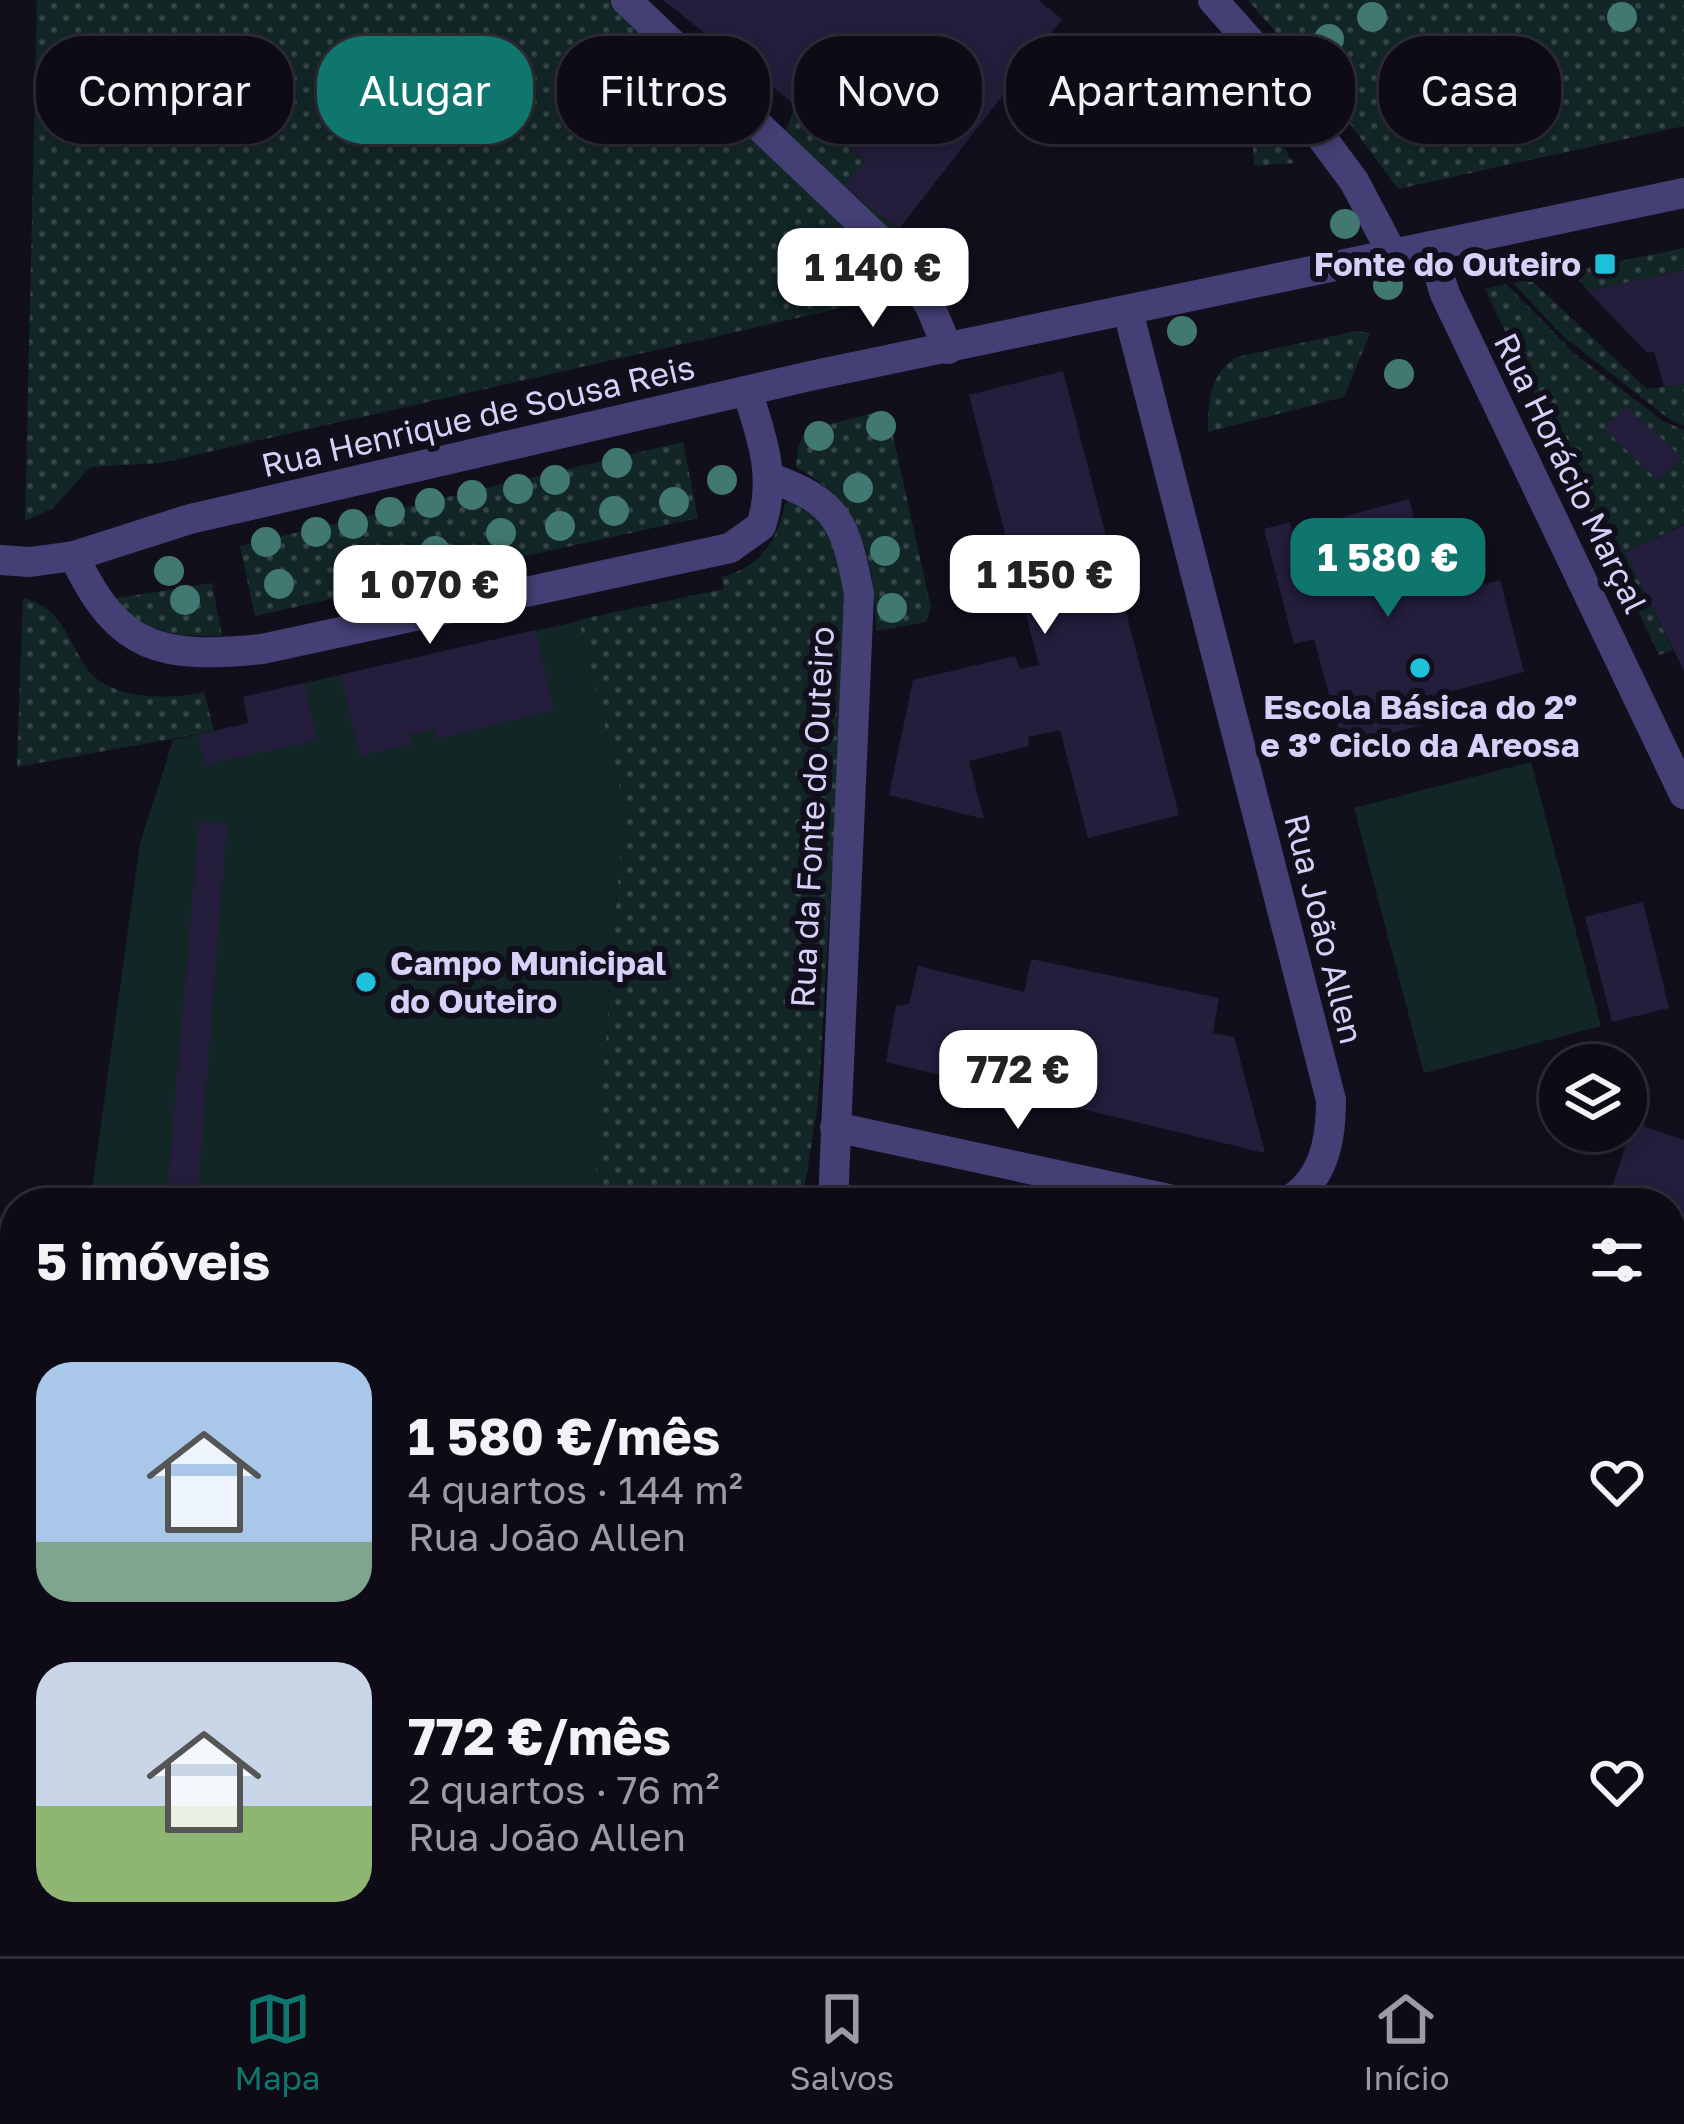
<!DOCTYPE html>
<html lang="pt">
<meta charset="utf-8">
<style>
body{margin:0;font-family:"Golos Text",sans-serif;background:#1c1923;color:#f1f3f6;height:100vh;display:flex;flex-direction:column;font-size:45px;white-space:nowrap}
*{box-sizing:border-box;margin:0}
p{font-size:39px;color:#9b9ba1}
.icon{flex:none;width:66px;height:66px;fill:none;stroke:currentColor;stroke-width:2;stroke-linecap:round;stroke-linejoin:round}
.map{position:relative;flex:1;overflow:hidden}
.details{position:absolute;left:0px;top:1188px;width:1686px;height:768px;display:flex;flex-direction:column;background:#0e0b16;border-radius:48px 48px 0 0;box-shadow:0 6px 18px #0003,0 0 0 3px #2e2b35}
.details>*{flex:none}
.hud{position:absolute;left:36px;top:36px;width:1614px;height:108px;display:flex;gap:24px}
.fabs{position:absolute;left:1539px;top:1044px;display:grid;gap:24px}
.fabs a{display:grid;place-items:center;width:108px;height:108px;border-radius:50%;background:#0e0b16;box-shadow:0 6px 18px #0003,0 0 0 3px #2e2b35;font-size:60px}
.price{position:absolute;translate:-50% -102px;padding:0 27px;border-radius:24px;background:#fff;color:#222;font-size:39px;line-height:78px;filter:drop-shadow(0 3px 6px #0008)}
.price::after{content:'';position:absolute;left:50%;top:72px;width:36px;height:27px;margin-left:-18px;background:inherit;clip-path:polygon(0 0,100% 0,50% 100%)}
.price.on{background:#0f766e;color:#fff}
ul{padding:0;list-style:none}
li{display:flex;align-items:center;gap:36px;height:300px;padding:0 36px}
li span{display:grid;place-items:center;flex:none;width:336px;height:240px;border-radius:36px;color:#555}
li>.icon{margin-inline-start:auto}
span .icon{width:144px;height:144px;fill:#fffc;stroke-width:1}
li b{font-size:51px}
h2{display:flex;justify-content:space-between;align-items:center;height:144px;padding:0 36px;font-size:51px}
.tag{padding:0 42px;border-radius:48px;background:#0e0b16;box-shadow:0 6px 18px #0003,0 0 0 3px #2e2b35;font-size:42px;line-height:108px}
.tag.on{background:#0f766e;color:#fff}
.menu{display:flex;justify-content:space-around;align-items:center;height:168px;border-top:3px solid #2e2b35;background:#0e0b16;font-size:33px;color:#9b9ba1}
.menu a{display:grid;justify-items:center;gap:6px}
.menu .on{color:#0f766e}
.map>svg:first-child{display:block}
</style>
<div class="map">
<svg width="1684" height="1956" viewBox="0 0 1684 1956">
<defs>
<pattern id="grass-dots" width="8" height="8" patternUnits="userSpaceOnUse" patternTransform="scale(3)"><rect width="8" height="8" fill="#132626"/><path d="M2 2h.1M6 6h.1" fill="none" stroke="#354446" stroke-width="1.8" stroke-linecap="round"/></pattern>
</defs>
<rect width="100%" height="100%" fill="#120f1d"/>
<g fill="url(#grass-dots)">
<polygon points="37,0 609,0 894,269 902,294 160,463 90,467 53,508 25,521"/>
<polygon points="1248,0 1684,0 1684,126 1398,189 1326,91"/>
<polygon points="1246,92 1294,163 1254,166 1252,133 1232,108"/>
<polygon points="795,106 866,161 845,187 899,229 894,234 784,136"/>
<polygon points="1684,248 1684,270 1588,291 1572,271"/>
<polygon points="1530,279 1647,389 1684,384 1684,426 1668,418 1563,336 1513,283"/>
<polygon points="1506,284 1575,354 1663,421 1684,430 1684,524 1625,552 1673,650 1659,655 1485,289"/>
<path d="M1356,331L1370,333L1344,397L1208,432C1208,399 1209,377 1236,357Z"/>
<path d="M874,413H888L931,608L926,622L876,631C875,561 863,503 796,467L798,447L806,430Z"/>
<polygon points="683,442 698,518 255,616 240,546"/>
<path d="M791,500L825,522L839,547L847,619L818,1103L802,1203H593L624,804L578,620L724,589L722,577C761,566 777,542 785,504Z"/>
<path d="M212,583L222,636C169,636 151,635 111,599Z"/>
<path d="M23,598C62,608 66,637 86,667C108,701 170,700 204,692L214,731L17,767Z"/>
<polygon points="1671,1493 1684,1495 1684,1629 1671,1623"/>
<polygon points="0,1784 15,1795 15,1941 147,1941 161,1956 0,1956"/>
</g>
<g fill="#132626">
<polygon points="579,621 624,804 593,1203 90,1203 140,843 173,740 248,723 243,697"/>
<polygon points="1531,762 1601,1026 1424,1073 1354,808"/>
</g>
<g fill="#241d3c">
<polygon points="663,0 1038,0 1062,19 899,229 844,187 866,161"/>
<polygon points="1684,270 1684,384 1664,387 1654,352 1647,353 1588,291"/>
<polygon points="1063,371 1179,815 1088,838 1060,730 1028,737 1029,746 969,761 984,819 889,795 913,680 1015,656 1020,669 1039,665 969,395"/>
<polygon points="1625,406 1682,457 1658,480 1604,429"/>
<polygon points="1409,499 1422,547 1439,543 1452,593 1500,580 1524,672 1445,693 1452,717 1343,746 1314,639 1294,644 1264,529 1290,522 1292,531"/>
<polygon points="1684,525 1684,671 1625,552"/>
<polygon points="535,630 554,710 437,739 435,729 409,735 411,744 360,756 340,675"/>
<polygon points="304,683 317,740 205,765 198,735 249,723 243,697"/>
<polygon points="199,822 227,824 197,1203 166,1203"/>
<polygon points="1643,902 1669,1008 1612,1022 1585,917"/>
<polygon points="1031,959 1219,998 1213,1033 1234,1037 1265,1153 886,1062 896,1006 909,1004 918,966 1024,992"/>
<polygon points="1633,1123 1684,1140 1684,1334 1671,1330 1676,1315 1671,1314 1671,1203 1607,1203"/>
<polygon points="1671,1696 1684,1703 1684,1866 1671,1864"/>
<polygon points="190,1941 409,1941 437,1956 181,1956"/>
<polygon points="544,1941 630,1941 673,1955 539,1956"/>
<polygon points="659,1941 737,1941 732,1956 688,1956 657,1946"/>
<polygon points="1121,1941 1220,1941 1209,1956 1130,1956"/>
<polygon points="1385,1941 1491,1941 1499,1956 1394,1956"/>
</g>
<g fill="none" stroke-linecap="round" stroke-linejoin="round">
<g stroke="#444076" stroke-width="30">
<polyline points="626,0 896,256 930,306 948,349"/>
<polyline points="1213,0 1252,44 1354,181 1392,253"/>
<polyline points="1430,246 1445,294 1684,794"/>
<path d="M1128,311L1331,1100C1331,1141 1324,1181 1285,1203"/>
<path d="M770,478C839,501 846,525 859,594L833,1203"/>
<path d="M74,556C118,651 162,659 262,649L730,548L761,526C777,478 762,437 747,391"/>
<polyline points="0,560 30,562 74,556 190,519 810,376 1684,193"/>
<polyline points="835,1127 1187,1203"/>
<polyline points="0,1424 15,1345"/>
<polyline points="1671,1445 1684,1449"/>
<polyline points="1671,1652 1684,1658"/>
<polyline points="0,1737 15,1743"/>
<polyline points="155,1941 169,1956"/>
<polyline points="444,1941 466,1956"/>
<polyline points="1322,1941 1333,1956"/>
<polyline points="507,1956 512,1941"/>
</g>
</g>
<g fill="#417872">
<circle cx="1372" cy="17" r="15"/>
<circle cx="1622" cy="17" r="15"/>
<circle cx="1329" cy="39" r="15"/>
<circle cx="1441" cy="55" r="15"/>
<circle cx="1488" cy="77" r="15"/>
<circle cx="1436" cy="106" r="15"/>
<circle cx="1345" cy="224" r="15"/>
<circle cx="1388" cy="285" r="15"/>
<circle cx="1182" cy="331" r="15"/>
<circle cx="1399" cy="374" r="15"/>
<circle cx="881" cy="426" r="15"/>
<circle cx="819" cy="436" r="15"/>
<circle cx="617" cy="463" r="15"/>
<circle cx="555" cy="480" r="15"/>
<circle cx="722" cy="480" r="15"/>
<circle cx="858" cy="488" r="15"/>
<circle cx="518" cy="489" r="15"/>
<circle cx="472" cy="495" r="15"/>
<circle cx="674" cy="502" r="15"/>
<circle cx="430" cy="503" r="15"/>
<circle cx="614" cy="511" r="15"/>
<circle cx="390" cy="512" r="15"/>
<circle cx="353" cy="524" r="15"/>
<circle cx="560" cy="526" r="15"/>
<circle cx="316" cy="532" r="15"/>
<circle cx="501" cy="533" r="15"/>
<circle cx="266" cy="542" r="15"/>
<circle cx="435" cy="551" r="15"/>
<circle cx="885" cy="551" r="15"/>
<circle cx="169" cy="571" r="15"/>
<circle cx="372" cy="573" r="15"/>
<circle cx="279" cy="584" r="15"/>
<circle cx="185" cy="600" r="15"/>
<circle cx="892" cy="608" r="15"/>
</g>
<g fill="#1ec1d8" stroke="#120f1d" stroke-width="4.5">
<rect x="1593" y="252" width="24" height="24" rx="6"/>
<circle cx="1420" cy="668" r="12"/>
<circle cx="366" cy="982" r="12"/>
</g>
<g text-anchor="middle" stroke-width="12" stroke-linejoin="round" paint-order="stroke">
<g font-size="33" font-weight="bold" fill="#d7d1f9" stroke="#120f1d" text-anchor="end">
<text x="1581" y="276">Fonte do Outeiro</text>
<text x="1420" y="719" text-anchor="middle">Escola Básica do 2º<tspan x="1420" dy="38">e 3º Ciclo da Areosa</tspan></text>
<text x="390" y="975" text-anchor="start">Campo Municipal<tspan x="390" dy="38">do Outeiro</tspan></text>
</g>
<g font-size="33" fill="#d7d1f9" stroke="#120f1d">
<text transform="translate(478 416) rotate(-13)" y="12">Rua Henrique de Sousa Reis</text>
<text transform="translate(1571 473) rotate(64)" y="12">Rua Horácio Marçal</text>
<text transform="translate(812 817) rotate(-87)" y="12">Rua da Fonte do Outeiro</text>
<text transform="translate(1324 929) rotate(76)" y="12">Rua João Allen</text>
</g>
</g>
</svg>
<div class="fabs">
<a><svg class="icon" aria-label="layers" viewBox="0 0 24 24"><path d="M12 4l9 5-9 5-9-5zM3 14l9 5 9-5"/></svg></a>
</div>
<b class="price" style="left:873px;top:330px">1 140 €</b>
<b class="price on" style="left:1388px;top:620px">1 580 €</b>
<b class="price" style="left:1045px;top:637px">1 150 €</b>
<b class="price" style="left:430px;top:647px">1 070 €</b>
<b class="price" style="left:1018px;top:1132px">772 €</b>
<div class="hud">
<a class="tag">Comprar</a>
<a class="tag on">Alugar</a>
<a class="tag">Filtros</a>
<a class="tag">Novo</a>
<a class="tag">Apartamento</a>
<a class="tag">Casa</a>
</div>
<section class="details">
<h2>5 imóveis<svg class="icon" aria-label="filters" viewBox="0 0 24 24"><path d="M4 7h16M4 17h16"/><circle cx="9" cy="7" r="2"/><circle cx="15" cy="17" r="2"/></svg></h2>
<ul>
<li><span style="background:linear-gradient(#a9c7e8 75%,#7fa58c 0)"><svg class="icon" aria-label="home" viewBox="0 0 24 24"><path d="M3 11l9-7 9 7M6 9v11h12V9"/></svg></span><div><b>1 580 €/mês</b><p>4 quartos · 144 m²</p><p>Rua João Allen</p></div><svg class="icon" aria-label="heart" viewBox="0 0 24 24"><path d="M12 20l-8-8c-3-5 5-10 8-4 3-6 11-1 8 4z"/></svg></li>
<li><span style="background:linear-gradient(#c9d6e8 60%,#8fb573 0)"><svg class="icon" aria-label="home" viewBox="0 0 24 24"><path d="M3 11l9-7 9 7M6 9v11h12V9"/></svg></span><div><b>772 €/mês</b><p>2 quartos · 76 m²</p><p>Rua João Allen</p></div><svg class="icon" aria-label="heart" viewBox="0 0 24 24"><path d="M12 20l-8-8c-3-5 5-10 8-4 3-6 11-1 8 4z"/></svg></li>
</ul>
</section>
</div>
<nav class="menu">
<a class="on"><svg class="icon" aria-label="map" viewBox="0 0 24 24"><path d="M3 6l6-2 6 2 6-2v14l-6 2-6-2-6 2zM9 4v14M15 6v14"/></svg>Mapa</a>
<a><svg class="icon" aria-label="saved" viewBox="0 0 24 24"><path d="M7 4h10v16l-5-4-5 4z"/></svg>Salvos</a>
<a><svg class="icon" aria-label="home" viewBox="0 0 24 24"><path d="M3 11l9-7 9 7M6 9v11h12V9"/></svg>Início</a>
</nav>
